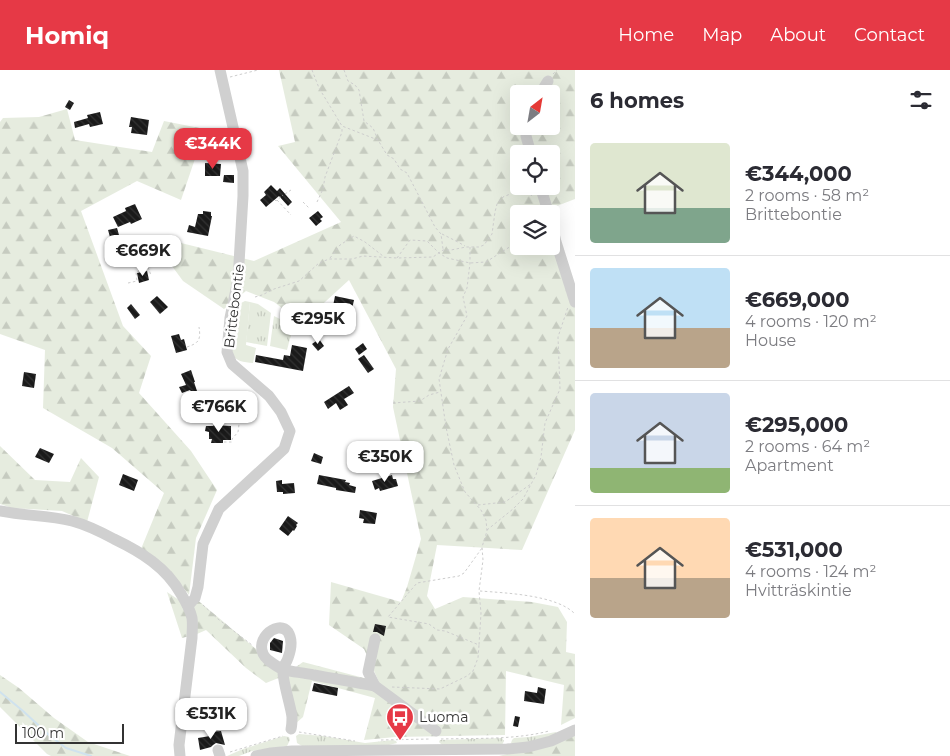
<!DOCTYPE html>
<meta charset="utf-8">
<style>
body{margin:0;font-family:Montserrat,sans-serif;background:#f7f7f7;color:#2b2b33;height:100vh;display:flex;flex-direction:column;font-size:19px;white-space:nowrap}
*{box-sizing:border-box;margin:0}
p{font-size:16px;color:#7c7c81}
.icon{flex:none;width:28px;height:28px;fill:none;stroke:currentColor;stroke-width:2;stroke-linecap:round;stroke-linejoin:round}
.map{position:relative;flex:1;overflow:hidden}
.details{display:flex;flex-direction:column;background:#fff;width:375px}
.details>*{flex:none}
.needle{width:32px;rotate:31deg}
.controls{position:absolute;left:510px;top:15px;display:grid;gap:10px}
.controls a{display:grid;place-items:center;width:50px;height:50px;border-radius:5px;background:#fff;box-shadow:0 5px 20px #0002;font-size:25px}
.scale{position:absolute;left:15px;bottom:12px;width:109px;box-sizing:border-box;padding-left:5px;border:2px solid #333;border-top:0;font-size:14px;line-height:18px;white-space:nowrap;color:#333;-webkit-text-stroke:4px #fff;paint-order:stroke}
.price{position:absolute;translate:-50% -42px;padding:0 11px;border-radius:10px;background:#fff;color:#222;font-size:16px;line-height:32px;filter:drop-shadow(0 1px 2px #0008)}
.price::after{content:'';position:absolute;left:50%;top:30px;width:15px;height:11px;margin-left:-8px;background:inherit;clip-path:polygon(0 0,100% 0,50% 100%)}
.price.on{background:#e63946;color:#fff}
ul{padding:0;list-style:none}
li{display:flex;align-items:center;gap:15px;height:125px;padding:0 15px}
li+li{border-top:1px solid #e1e1e2}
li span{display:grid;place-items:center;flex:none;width:140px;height:100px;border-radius:5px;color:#555}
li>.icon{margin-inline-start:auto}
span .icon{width:60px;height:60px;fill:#fffc;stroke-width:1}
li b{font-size:21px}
h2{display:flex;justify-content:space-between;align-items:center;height:60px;padding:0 15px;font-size:21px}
header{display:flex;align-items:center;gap:30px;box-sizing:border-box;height:70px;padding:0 25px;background:#e63946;color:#fff}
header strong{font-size:24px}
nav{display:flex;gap:28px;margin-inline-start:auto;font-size:18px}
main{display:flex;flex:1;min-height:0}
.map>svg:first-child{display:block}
</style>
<header>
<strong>Homiq</strong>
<nav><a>Home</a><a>Map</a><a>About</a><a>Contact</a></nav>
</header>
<main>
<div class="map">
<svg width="575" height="686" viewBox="0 0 575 686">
<defs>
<pattern id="grass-tufts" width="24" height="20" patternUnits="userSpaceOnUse" patternTransform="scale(1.25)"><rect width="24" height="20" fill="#e6ecdf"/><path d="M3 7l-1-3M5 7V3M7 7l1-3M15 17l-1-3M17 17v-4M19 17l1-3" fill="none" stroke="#c6cbc0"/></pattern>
<pattern id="forest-firs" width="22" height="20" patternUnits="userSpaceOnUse" patternTransform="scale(1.25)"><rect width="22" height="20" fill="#e6ecdf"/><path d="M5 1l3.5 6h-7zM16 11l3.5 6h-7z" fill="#c6cbc0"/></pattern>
<pattern id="building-back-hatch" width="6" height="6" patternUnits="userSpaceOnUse" patternTransform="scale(1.25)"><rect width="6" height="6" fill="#1a1a1a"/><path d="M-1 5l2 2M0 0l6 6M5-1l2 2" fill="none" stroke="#333"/></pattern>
</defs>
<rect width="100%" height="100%" fill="#fff"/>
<g fill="url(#grass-tufts)">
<polygon points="250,232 258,234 271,243 267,276 246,272"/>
<polygon points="274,246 282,250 292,261 287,280 270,276"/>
<polygon points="556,662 557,664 531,672 513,674 511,673 512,670 514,668 529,667"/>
<polygon points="299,664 323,666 365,673 393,670 396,671 397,673 385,676 302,676 297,673 296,666"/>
<polygon points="284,666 289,667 290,670 287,676 252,681 239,686 227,686 243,679"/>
<polygon points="502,668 504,671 502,675 442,675 439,672 440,670"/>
</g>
<g fill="url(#forest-firs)" fill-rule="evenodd">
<path d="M279,0H575V129L549,139L550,144H519V176H551V149L575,228V360L522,480L437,475L427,526L435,539L463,527L532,532L558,537L567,552L566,582L575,584V648L561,655L564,615L506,601L505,665L395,667L364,670L375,628L312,611L303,647L295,654L286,605L266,613L246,598L206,560L197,564L182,568L167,522L188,536L195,528L286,604L303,592L379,612L364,579L329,555L331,512L401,532L407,517L421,469L393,337L396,299L349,210L302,253L274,232L246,221L224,239L183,211L169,192L177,172L254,191L341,152L278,76L295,72ZM519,24H551V56H519ZM519,84H551V116H519Z"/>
<polygon points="67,39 75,70 152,82 164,51 235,65 242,90 199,77 181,130 137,111 81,141 123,256 151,286 139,323 191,381 217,420 196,468 189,525 174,506 141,479 164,423 112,378 43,338 45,280 0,264 0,52 3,48 39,47"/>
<polygon points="0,376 35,410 70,412 81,388 99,407 87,452 62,441 12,438 0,434"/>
<polygon points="0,605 19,618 54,648 88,672 130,686 51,686 47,684 0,637"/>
<polygon points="575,665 575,686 499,686 519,681"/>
</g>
<path fill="#e6ecdf" d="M245,231L250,232L246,275L256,278L253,293C244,292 235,292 231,282L235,236Z"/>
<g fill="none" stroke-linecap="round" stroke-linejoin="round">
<polyline stroke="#cfe2ee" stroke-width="2" points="0,622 23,641 49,665 66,678 91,686"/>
</g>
<g fill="url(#building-back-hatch)">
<polygon points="69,30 74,33 70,40 65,37"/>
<polygon points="100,42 103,54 90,57 89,54 75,58 74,52 88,48 87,45"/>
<polygon points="131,47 149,50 147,65 131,63 132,57 129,57"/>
<polygon points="205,93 221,94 220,106 205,106"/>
<polygon points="224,105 234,105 234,113 223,112"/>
<polygon points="271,115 277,121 280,118 292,132 288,136 279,126 266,137 260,130 266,125 264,122"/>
<polygon points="135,134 142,149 131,154 130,152 118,157 113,147 126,141 125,138"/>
<polygon points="203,141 211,142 211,146 212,146 208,166 187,162 189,155 195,157 198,144 203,144"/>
<polygon points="318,141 323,147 320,149 322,151 316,156 309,148"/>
<polygon points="117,158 119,165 110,167 108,160"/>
<polygon points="128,177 142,184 137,195 123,187"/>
<polygon points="147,201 149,210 139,213 137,203"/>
<polygon points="157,226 168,237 160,244 150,232"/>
<polygon points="335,226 354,230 352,239 347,238 346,243 336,241 337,237 333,236"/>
<polygon points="131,234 140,245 135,249 127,238"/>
<polygon points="179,264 181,270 184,269 187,280 176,283 171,266"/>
<polygon points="319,269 324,276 318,281 312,274"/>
<polygon points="363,273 367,279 359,285 355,279"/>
<polygon points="292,275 307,278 303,301 255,292 256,285 283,290 284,285 290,286"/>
<polygon points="364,285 374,299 368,303 358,289"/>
<polygon points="191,300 195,312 194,312 197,321 192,323 190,320 182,323 179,317 186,315 181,304"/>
<polygon points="24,302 36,304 34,318 22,316"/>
<polygon points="349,316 354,323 344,329 348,335 340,340 336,333 328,339 324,332"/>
<polygon points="204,334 210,340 204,346 198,339"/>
<polygon points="213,355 231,356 231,370 223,370 223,373 211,373 212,369 209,369 209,362 205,361 206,356 214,356"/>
<polygon points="40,378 54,384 49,393 35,387"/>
<polygon points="314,383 323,387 321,394 311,391"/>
<polygon points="123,404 138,410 134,421 119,415"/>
<polygon points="319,405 346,410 345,412 350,413 349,415 356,417 355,423 336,420 336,418 317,414"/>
<polygon points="392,405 393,409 396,409 398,416 380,421 379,418 375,420 372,411"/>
<polygon points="282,410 282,414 294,413 295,423 283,424 283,422 277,422 276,411"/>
<polygon points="360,440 377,443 375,454 363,453 364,449 359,448"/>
<polygon points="288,446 298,453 296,455 297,456 294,461 293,460 288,466 279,459"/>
<polygon points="375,554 386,556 384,566 377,562 373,562"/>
<polygon points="274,568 283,571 282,583 270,580 270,573"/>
<polygon points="314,613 338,618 337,626 312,621"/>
<polygon points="538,617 546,619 544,634 524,631 525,621 537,623"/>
<polygon points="515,646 520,647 518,657 513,656"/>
<polygon points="221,661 225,675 216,673 213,675 211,677 200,680 198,668 210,666 209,662"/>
</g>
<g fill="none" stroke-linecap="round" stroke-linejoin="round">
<g stroke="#cdcdcd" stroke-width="1" stroke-dasharray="2.5 2.5" stroke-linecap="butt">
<polyline points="312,0 319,18 342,56 378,70 387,85 394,89 400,99 407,103 435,157 441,164 443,179"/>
<polyline points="344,0 348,11 355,15 359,20 364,51 373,58 378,70"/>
<polyline points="553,4 557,0"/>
<polyline points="230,7 258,0"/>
<polyline points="285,124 291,120"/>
<polyline points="275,130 276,131 283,125"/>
<polyline points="277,130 291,145"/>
<polyline points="303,132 310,139"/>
<polyline points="317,132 323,119 325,107 342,62 342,57"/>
<polyline points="442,164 456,171 465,176"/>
<polyline points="470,177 470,193 467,218 463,227 467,246 448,279 439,309 446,357 454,395 465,422 481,440 486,450 487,461 482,477 483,490 479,521 481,543 479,575"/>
<polyline points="330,188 340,175 354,166 365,172 383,186"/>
<polyline points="397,188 410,170 427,171 439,183 447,188 470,193 486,192 519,171"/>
<polyline points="131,192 130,194 138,197 145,197 149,199 151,206"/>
<polyline points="128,213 137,211 136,202 139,201 138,198"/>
<polyline points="255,227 262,225 274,219 299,211 319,193 329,189 352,189 363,186 397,188 433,187 443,180 451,180 466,177 479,177 484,175 492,164 495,142 497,134 503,127 515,122 524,121 533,126"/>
<path d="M187,277C199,273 201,270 199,257"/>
<polyline points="393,333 420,331 429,325 440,322"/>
<polyline points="224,372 232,372 232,369 238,362 240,347"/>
<polyline points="478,435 505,432 531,414"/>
<polyline points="487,460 513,439 523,429 536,405 541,387 545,353 560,319 558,267 568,237"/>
<path d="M480,521C506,523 557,525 575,544"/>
<polyline points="203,535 218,549 252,575"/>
<polyline points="392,617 440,619 467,606 473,601 478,588 479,575 445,561 437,560 429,554 388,547 417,513 459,506 464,503 482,478"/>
<polyline points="299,662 355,671"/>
<path d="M441,669C477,668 514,670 549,661"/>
<polyline points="381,670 430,669"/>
<polyline points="230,682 283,666"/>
</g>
<g stroke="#d0d0d0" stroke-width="11">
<polyline points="540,24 548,11"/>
<polyline points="527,56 526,66 531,84"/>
<polyline points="540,116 549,144"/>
<polyline points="551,151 556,172 575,232"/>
<path d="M0,441C24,446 48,445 72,451C87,455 101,462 114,469C141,482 166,497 181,524C186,532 190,539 192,548C193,555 192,561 192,568L179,675L180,686"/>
<polyline points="188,536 195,528 198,517 203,474 219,439 284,379 290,361 281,342 269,326 232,294 227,282 230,248 238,210 243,126 243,101 220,0"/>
<polyline points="375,569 368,602 375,616 436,661"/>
<path d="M291,659C292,655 292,651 292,647C291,636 281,607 283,598C284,595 287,592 288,588C291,580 293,570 288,562C277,548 249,573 268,590C272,593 279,598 284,600C294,602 305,603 314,605C335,609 355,612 375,616"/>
<polyline points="218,680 220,686"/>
<polyline points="256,686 271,683 292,681 507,679 528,677 551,671 575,660"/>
</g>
</g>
<defs>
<g id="bus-pin" transform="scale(1.4375)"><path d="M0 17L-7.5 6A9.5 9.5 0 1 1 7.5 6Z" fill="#e63946" stroke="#fff"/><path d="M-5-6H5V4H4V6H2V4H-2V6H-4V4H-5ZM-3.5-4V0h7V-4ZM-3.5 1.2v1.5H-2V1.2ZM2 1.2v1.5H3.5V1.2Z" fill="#fff"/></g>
</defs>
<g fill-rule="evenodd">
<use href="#bus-pin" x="400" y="647"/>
</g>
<g text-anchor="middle" stroke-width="5" stroke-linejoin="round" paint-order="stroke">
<g font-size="14" fill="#333" stroke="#fff">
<text transform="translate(234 236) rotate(-83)" y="5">Brittebontie</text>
</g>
<g font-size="14" fill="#333" stroke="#fff" text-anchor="start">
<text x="419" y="652">Luoma</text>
</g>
</g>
</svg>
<div class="controls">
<a><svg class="needle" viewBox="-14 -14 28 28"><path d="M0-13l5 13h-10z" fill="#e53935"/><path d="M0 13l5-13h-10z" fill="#7c7c81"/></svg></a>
<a><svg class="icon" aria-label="locate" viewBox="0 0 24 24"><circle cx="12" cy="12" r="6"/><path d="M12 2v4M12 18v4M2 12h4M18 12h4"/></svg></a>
<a><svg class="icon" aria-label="layers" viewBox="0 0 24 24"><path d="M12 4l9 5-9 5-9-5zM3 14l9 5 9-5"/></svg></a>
</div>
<div class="scale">100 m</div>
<b class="price on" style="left:213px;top:100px">€344K</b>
<b class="price" style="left:143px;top:207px">€669K</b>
<b class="price" style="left:318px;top:275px">€295K</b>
<b class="price" style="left:219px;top:363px">€766K</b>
<b class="price" style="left:385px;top:413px">€350K</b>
<b class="price" style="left:211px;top:670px">€531K</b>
</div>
<section class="details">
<h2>6 homes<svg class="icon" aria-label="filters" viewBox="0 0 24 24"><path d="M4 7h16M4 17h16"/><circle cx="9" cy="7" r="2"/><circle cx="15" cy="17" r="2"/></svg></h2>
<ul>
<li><span style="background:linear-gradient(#dfe7d0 65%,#7fa58c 0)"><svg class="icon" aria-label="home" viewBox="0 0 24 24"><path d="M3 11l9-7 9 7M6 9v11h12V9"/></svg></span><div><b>€344,000</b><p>2 rooms · 58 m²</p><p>Brittebontie</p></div></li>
<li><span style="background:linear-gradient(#bfe0f5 60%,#b9a48a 0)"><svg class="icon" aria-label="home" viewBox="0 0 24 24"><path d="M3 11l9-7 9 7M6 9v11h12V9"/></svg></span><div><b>€669,000</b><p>4 rooms · 120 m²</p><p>House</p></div></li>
<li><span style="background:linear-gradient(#c9d6e8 75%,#8fb573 0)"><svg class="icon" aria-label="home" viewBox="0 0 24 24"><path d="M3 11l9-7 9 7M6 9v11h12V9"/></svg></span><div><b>€295,000</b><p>2 rooms · 64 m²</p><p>Apartment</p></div></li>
<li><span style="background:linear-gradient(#ffd9b3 60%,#b9a48a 0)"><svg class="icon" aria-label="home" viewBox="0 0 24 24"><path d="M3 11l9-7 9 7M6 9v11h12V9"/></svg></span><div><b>€531,000</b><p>4 rooms · 124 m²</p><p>Hvitträskintie</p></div></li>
</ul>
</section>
</main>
